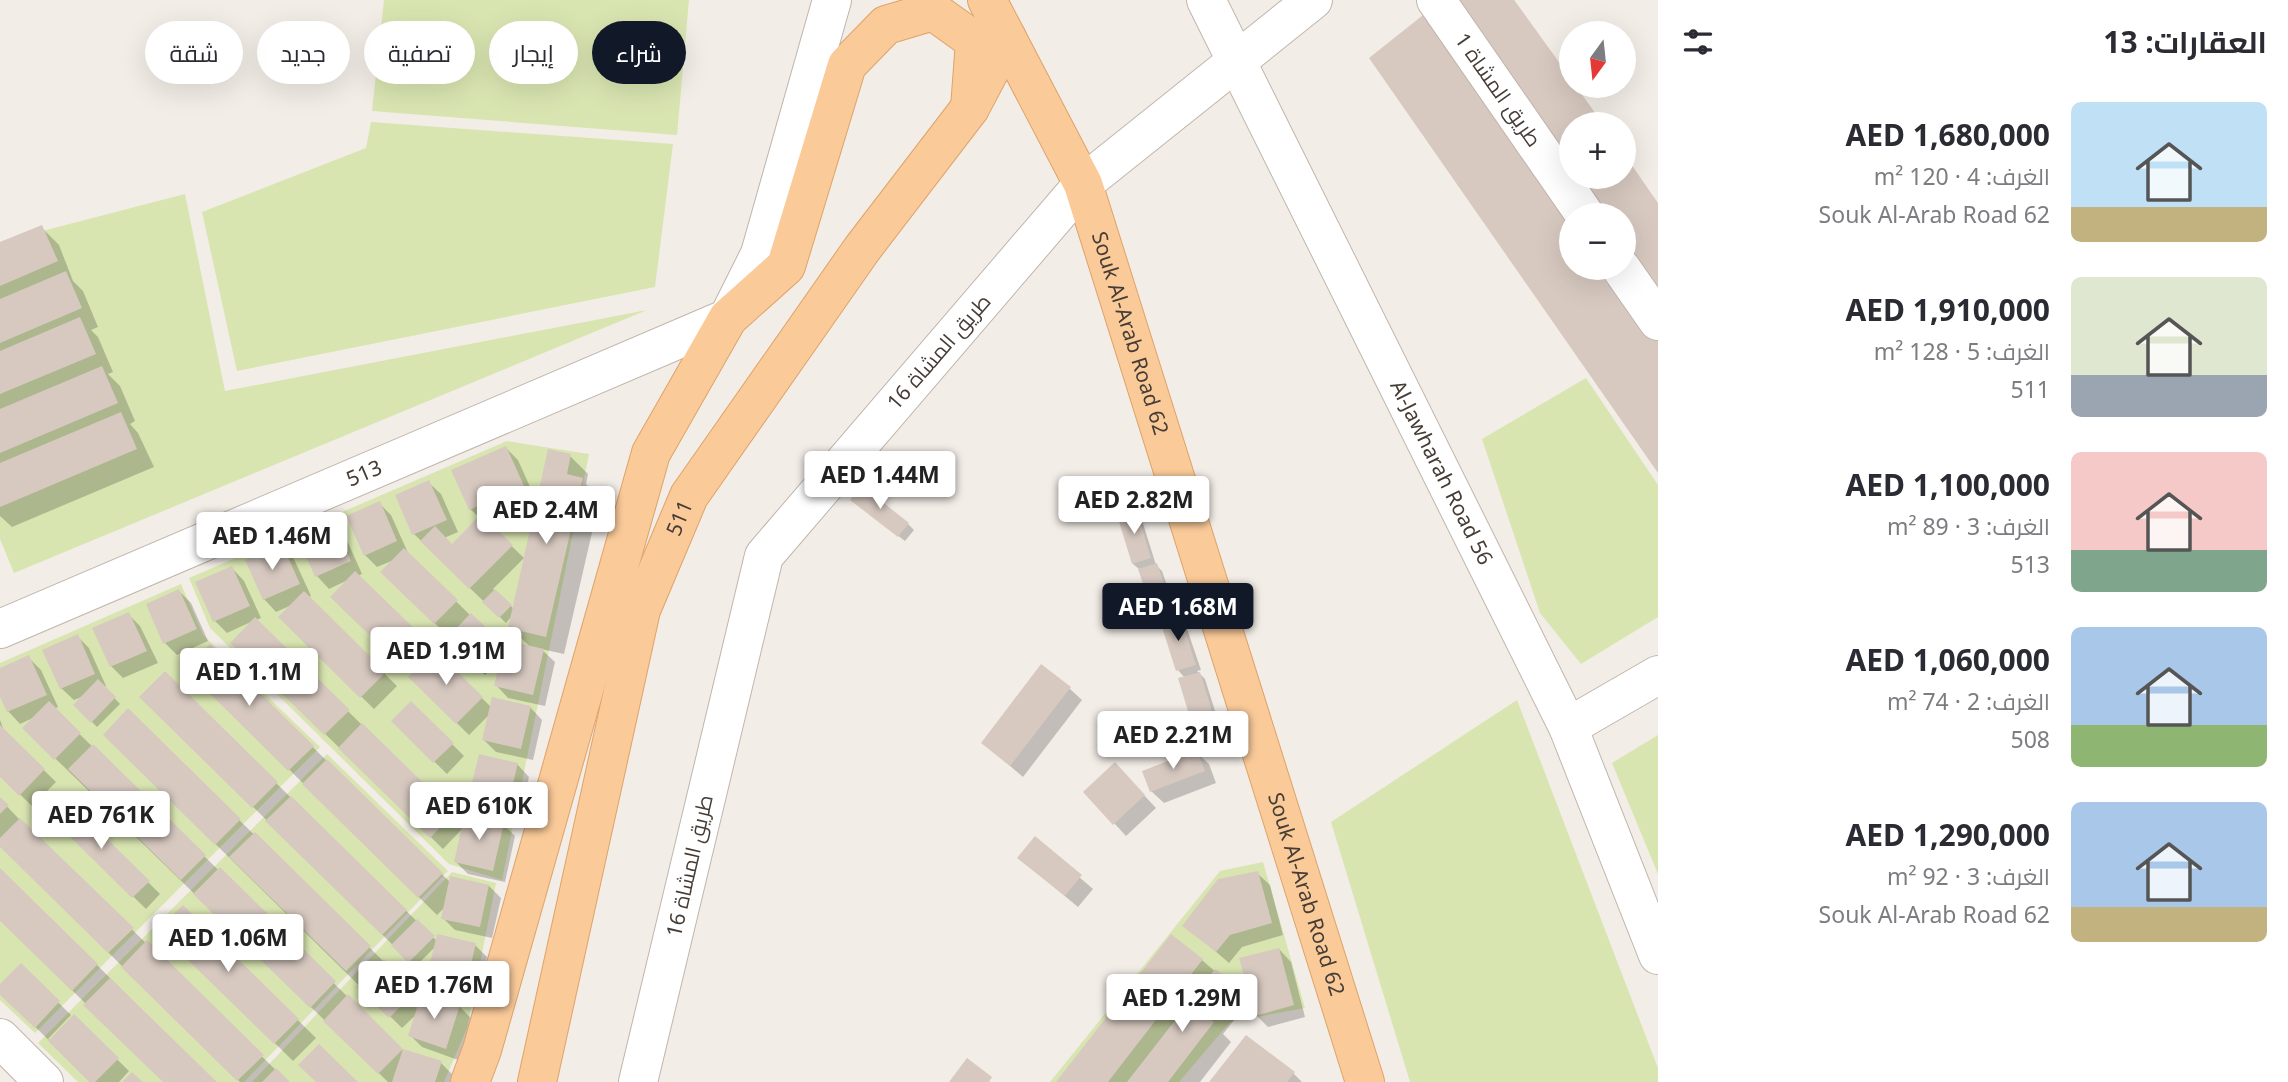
<!DOCTYPE html>
<html lang="ar">
<meta charset="utf-8">
<style>
body{margin:0;font-family:"Noto Sans",Cairo,sans-serif;background:#f2f2f3;color:#2b2b33;direction:rtl;height:100vh;display:flex;flex-direction:column;font-size:26px;white-space:nowrap}
*{box-sizing:border-box;margin:0}
p{font-size:23px;color:#7c7c81}
.icon{flex:none;width:38px;height:38px;fill:none;stroke:currentColor;stroke-width:2;stroke-linecap:round;stroke-linejoin:round}
.map{position:relative;flex:1;overflow:hidden;direction:ltr}
.side{display:flex;flex-direction:column;background:#fff;width:630px}
.side>*{flex:none}
.top-card{position:absolute;left:21px;top:21px;width:665px;height:63px;direction:rtl;display:flex;gap:14px}
.needle{width:46px;rotate:195deg}
.buttons{position:absolute;left:1559px;top:21px;display:grid;gap:14px}
.buttons a{display:grid;place-items:center;width:77px;height:77px;border-radius:50%;background:#fff;box-shadow:0 7px 28px #0002;font-size:35px}
.price{position:absolute;translate:-50% -60px;padding:0 16px;border-radius:7px;background:#fff;color:#222;font-size:23px;line-height:46px;filter:drop-shadow(0 2px 4px #0008)}
.price::after{content:'';position:absolute;left:50%;top:42px;width:21px;height:16px;margin-left:-10px;background:inherit;clip-path:polygon(0 0,100% 0,50% 100%)}
.price.current{background:#111827;color:#fff}
ul{padding:0;list-style:none}
li{display:flex;align-items:center;gap:21px;height:175px;padding:0 21px}
li span{display:grid;place-items:center;flex:none;width:196px;height:140px;border-radius:10px;color:#555}
li>.icon{margin-inline-start:auto}
span .icon{width:84px;height:84px;fill:#fffc;stroke-width:1}
li b{font-size:30px}
h2{display:flex;justify-content:space-between;align-items:center;height:84px;padding:0 21px;font-size:30px}
.tag{padding:0 24px;border-radius:32px;background:#fff;box-shadow:0 7px 28px #0002;font-size:24px;line-height:63px}
.tag.current{background:#111827;color:#fff}
main{display:flex;flex:1;min-height:0}
.map>svg:first-child{display:block}
</style>
<main>
<section class="side">
<h2>العقارات: 13<svg class="icon" aria-label="filters" viewBox="0 0 24 24"><path d="M4 7h16M4 17h16"/><circle cx="9" cy="7" r="2"/><circle cx="15" cy="17" r="2"/></svg></h2>
<ul>
<li><span style="background:linear-gradient(#bfe0f5 75%,#c2b280 0)"><svg class="icon" aria-label="home" viewBox="0 0 24 24"><path d="M3 11l9-7 9 7M6 9v11h12V9"/></svg></span><div><b>AED 1,680,000</b><p>الغرف: 4 · 120 m²</p><p>Souk Al-Arab Road 62</p></div></li>
<li><span style="background:linear-gradient(#dfe7d0 70%,#9aa5b1 0)"><svg class="icon" aria-label="home" viewBox="0 0 24 24"><path d="M3 11l9-7 9 7M6 9v11h12V9"/></svg></span><div><b>AED 1,910,000</b><p>الغرف: 5 · 128 m²</p><p>511</p></div></li>
<li><span style="background:linear-gradient(#f6c9c9 70%,#7fa58c 0)"><svg class="icon" aria-label="home" viewBox="0 0 24 24"><path d="M3 11l9-7 9 7M6 9v11h12V9"/></svg></span><div><b>AED 1,100,000</b><p>الغرف: 3 · 89 m²</p><p>513</p></div></li>
<li><span style="background:linear-gradient(#a9c7e8 70%,#8fb573 0)"><svg class="icon" aria-label="home" viewBox="0 0 24 24"><path d="M3 11l9-7 9 7M6 9v11h12V9"/></svg></span><div><b>AED 1,060,000</b><p>الغرف: 2 · 74 m²</p><p>508</p></div></li>
<li><span style="background:linear-gradient(#a9c7e8 75%,#c2b280 0)"><svg class="icon" aria-label="home" viewBox="0 0 24 24"><path d="M3 11l9-7 9 7M6 9v11h12V9"/></svg></span><div><b>AED 1,290,000</b><p>الغرف: 3 · 92 m²</p><p>Souk Al-Arab Road 62</p></div></li>
</ul>
</section>
<div class="map">
<svg width="1658" height="1082" viewBox="0 0 1658 1082">
<rect width="100%" height="100%" fill="#f3ede7"/>
<g fill="#d9e5b1">
<polygon points="384,0 689,0 677,135 372,111"/>
<polygon points="371,122 673,144 655,287 237,371 202,212 366,148"/>
<polygon points="185,194 225,391 647,310 14,573 0,539 0,242"/>
<polygon points="1586,378 1658,485 1658,617 1581,664 1540,613 1482,439"/>
<polygon points="507,441 589,454 502,880 449,864 210,628 189,578"/>
<polygon points="181,584 203,635 320,747 35,1033 0,1000 0,663"/>
<polygon points="1517,700 1658,1068 1658,1082 1410,1082 1331,822"/>
<polygon points="1658,735 1658,874 1612,763"/>
<polygon points="327,754 448,871 244,1082 78,1082 38,1043"/>
<polygon points="1263,862 1305,1008 1230,1022 1179,1082 1050,1082 1220,871"/>
<polygon points="452,872 496,883 467,1028 444,1082 252,1082"/>
</g>
<g fill="#0003" fill-rule="evenodd">
<path d="M1514,0L1602,124H1572V177H1624V156L1658,470L1372,58ZM1572,215H1624V268H1572Z"/>
<polygon points="41,227 59,245 73,281 83,291 98,327 91,330 98,337 113,372 108,374 120,386 135,421 130,424 138,433 154,467 12,527 0,516 0,244"/>
<polygon points="506,448 518,460 535,498 485,520 524,558 493,589 514,609 570,456 588,474 586,484 600,498 564,654 541,649 555,662 545,706 508,698 496,685 503,658 485,675 448,639 457,630 455,627 447,635 382,572 394,560 377,567 365,555 379,503 391,515 409,555 471,616 505,648 530,647 510,627 512,616 506,623 414,534 428,482 441,494 458,532 444,538 452,546 480,518 470,509"/>
<polygon points="858,505 908,524 914,530 905,541"/>
<polygon points="1135,511 1141,517 1156,565 1162,571 1178,618 1185,623 1201,670 1197,671 1205,679 1221,730 1201,735 1195,730 1185,678 1178,670 1161,621 1156,615 1139,569 1133,564"/>
<polygon points="333,524 345,536 362,574 358,576 432,650 410,672 333,597 350,579 329,589 317,576 300,538"/>
<polygon points="282,546 294,559 311,596 307,598 397,686 374,709 280,617 294,604 276,612 264,599"/>
<polygon points="232,568 244,581 261,618 256,620 464,826 503,824 515,836 505,882 468,874 456,862 463,828 443,849 232,643 253,621 227,633 215,621"/>
<polygon points="179,591 191,603 208,641 177,655 165,643"/>
<polygon points="128,614 140,626 158,663 123,678 111,666"/>
<polygon points="77,636 89,648 106,686 104,687 120,704 97,727 75,705 84,696 74,700 61,688"/>
<polygon points="210,646 451,883 489,886 501,898 492,938 455,930 443,918 445,907 437,915 187,669"/>
<polygon points="435,652 491,707 530,707 542,720 533,760 496,752 484,740 490,714 469,735 410,677"/>
<polygon points="28,657 41,670 58,707 54,709 402,1050 441,1063 453,1075 451,1082 388,1082 24,728 33,718 20,724 8,711 0,693 0,670"/>
<polygon points="165,674 437,941 475,945 487,957 477,1000 441,992 428,980 436,946 415,967 142,697"/>
<polygon points="1069,688 1082,700 1023,777 983,743"/>
<polygon points="411,703 464,756 447,774 393,721"/>
<polygon points="128,711 422,999 423,995 460,1007 472,1019 458,1060 422,1047 410,1035 417,1014 402,1028 105,735"/>
<polygon points="0,720 4,731 56,782 32,806 0,775"/>
<polygon points="1196,752 1209,764 1216,783 1164,803 1151,791"/>
<polygon points="517,764 529,777 519,819 482,811 470,798"/>
<polygon points="1127,777 1156,808 1126,836 1114,823"/>
<polygon points="0,799 19,819 288,1082 240,1082 123,967 0,845"/>
<polygon points="70,805 160,894 146,909 55,820"/>
<polygon points="1035,839 1093,889 1078,907 1019,858"/>
<polygon points="0,870 97,965 214,1082 165,1082 0,919"/>
<polygon points="1257,873 1270,885 1283,935 1242,947 1229,963 1185,925"/>
<polygon points="183,907 316,1038 293,1061 160,930"/>
<polygon points="1279,949 1291,962 1305,1017 1268,1027 1256,1015"/>
<polygon points="1202,960 1249,1001 1223,1034 1231,1042 1200,1082 1058,1082"/>
<polygon points="21,966 71,1015 48,1039 51,1041 74,1017 129,1071 119,1082 91,1082 0,992 0,987"/>
<polygon points="1293,1073 1302,1082 1212,1082"/>
</g>
<g fill="#d7c9c0" fill-rule="evenodd">
<path d="M1442,0H1514L1572,80V86H1576L1603,124H1572V177H1624V154L1658,203V473L1369,58ZM1572,215H1624V268H1572Z"/>
<polygon points="42,225 58,261 0,286 0,242"/>
<polygon points="66,271 82,308 0,343 0,299"/>
<polygon points="80,317 96,354 0,394 0,351"/>
<polygon points="102,366 118,403 0,453 0,409"/>
<polygon points="121,412 137,449 0,507 0,463"/>
<polygon points="506,446 524,486 469,510 451,470"/>
<polygon points="548,449 571,454 567,474 583,478 546,637 508,628"/>
<polygon points="429,480 447,520 412,535 395,495"/>
<polygon points="862,486 909,523 898,537 850,500"/>
<polygon points="380,501 397,541 364,556 346,516"/>
<polygon points="1136,509 1151,558 1132,564 1117,515"/>
<polygon points="481,514 513,545 469,589 420,541 435,526 452,544"/>
<polygon points="333,522 351,561 315,577 298,537"/>
<polygon points="282,544 300,584 263,600 245,560"/>
<polygon points="404,548 458,600 434,624 380,572"/>
<polygon points="1157,563 1173,610 1154,616 1138,569"/>
<polygon points="232,566 250,606 213,622 195,582"/>
<polygon points="355,571 422,636 397,662 330,597"/>
<polygon points="179,589 197,629 163,644 146,604"/>
<polygon points="495,589 512,605 499,618 482,602"/>
<polygon points="304,591 386,672 360,698 278,617"/>
<polygon points="129,612 147,651 110,667 92,628"/>
<polygon points="471,613 498,639 472,664 446,639"/>
<polygon points="1180,615 1196,665 1176,671 1160,621"/>
<polygon points="255,617 350,710 324,735 230,643"/>
<polygon points="78,634 95,674 60,689 42,650"/>
<polygon points="505,640 544,649 533,695 494,686"/>
<polygon points="210,644 314,746 288,771 185,669"/>
<polygon points="435,650 483,697 456,724 408,677"/>
<polygon points="29,655 47,695 7,712 0,697 0,668"/>
<polygon points="1041,664 1071,687 1010,766 981,743"/>
<polygon points="165,671 278,782 252,808 139,697"/>
<polygon points="1200,672 1216,724 1194,731 1178,678"/>
<polygon points="98,679 116,697 91,723 73,705"/>
<polygon points="492,697 531,706 521,749 482,740"/>
<polygon points="49,701 81,733 54,760 22,728"/>
<polygon points="411,701 454,743 433,763 391,721"/>
<polygon points="128,708 241,819 215,845 103,735"/>
<polygon points="362,723 454,813 430,838 338,748"/>
<polygon points="0,725 45,769 19,796 0,777"/>
<polygon points="93,744 206,855 181,880 68,769"/>
<polygon points="1197,750 1205,771 1150,792 1142,771"/>
<polygon points="479,754 518,763 507,808 468,799"/>
<polygon points="327,759 443,873 418,898 302,784"/>
<polygon points="1115,762 1145,795 1113,825 1083,792"/>
<polygon points="291,796 407,910 382,935 265,821"/>
<polygon points="0,797 9,805 0,814"/>
<polygon points="70,803 150,881 132,898 53,820"/>
<polygon points="465,813 504,823 493,871 454,862"/>
<polygon points="20,818 134,928 108,953 0,847 0,838"/>
<polygon points="255,832 371,946 346,971 229,857"/>
<polygon points="1035,836 1082,875 1065,896 1017,858"/>
<polygon points="220,867 336,981 310,1008 193,894"/>
<polygon points="0,868 98,964 72,991 0,921"/>
<polygon points="1258,871 1272,923 1230,935 1216,952 1182,926 1218,879"/>
<polygon points="450,876 489,885 480,927 441,919"/>
<polygon points="183,905 299,1019 274,1044 157,930"/>
<polygon points="417,919 435,936 408,963 391,945"/>
<polygon points="437,934 476,943 465,989 426,980"/>
<polygon points="1171,934 1203,959 1108,1082 1056,1082"/>
<polygon points="147,940 264,1055 237,1081 121,967"/>
<polygon points="1279,948 1294,1005 1255,1016 1239,958"/>
<polygon points="384,959 416,991 389,1018 356,987"/>
<polygon points="21,963 60,1001 35,1028 0,995 0,984"/>
<polygon points="1215,969 1232,981 1205,1016 1214,1022 1168,1082 1127,1082"/>
<polygon points="110,978 217,1082 163,1082 83,1005"/>
<polygon points="422,992 460,1005 446,1049 408,1036"/>
<polygon points="348,994 403,1049 378,1074 323,1021"/>
<polygon points="74,1014 119,1058 95,1082 89,1082 48,1041"/>
<polygon points="1246,1035 1295,1072 1287,1082 1209,1082"/>
<polygon points="319,1044 358,1082 316,1082 298,1065"/>
<polygon points="403,1049 442,1061 435,1082 392,1082"/>
<polygon points="967,1058 992,1077 989,1082 949,1082"/>
<polygon points="276,1068 290,1082 262,1082"/>
<polygon points="132,1072 143,1082 122,1082"/>
</g>
<g fill="none" stroke-linecap="round" stroke-linejoin="round">
<g stroke="#c1b5ad" stroke-width="40">
<g id="minor">
<path id="s1" d="M1206,0L1568,727L1658,955"/>
<polyline points="1436,0 1585,215"/>
<polyline points="1621,268 1658,321"/>
<path id="s2" d="M0,629L728,318L760,254L832,0"/>
<polyline points="1568,727 1658,675"/>
<polyline points="0,1038 44,1082"/>
<polyline points="638,1082 764,556 1083,184 1313,0"/>
</g>
</g>
<g stroke="#dea369" stroke-width="40">
<g id="major">
<path id="s3" d="M987,0L1083,184L1365,1082"/>
<polyline points="470,1082 482,1050 651,453 728,318 786,266 847,65 886,25 933,11 975,41 970,108"/>
<path id="s4" d="M537,1082L641,610L689,496L862,249L970,108L1007,38"/>
</g>
</g>
<use href="#minor" stroke="#fff" stroke-width="38"/>
<use href="#major" stroke="#faca99" stroke-width="38"/>
</g>
<g text-anchor="middle" stroke-width="5" stroke-linejoin="round" paint-order="stroke">
<g font-size="21" fill="#453c36" stroke="#fff">
<text transform="translate(1498 90) rotate(55)" y="7">طريق المشاة 1</text>
<text dy="7" stroke="none"><textPath href="#s3" startOffset="364">Souk Al-Arab Road 62</textPath></text>
<text transform="translate(939 352) rotate(-49)" y="7">طريق المشاة 16</text>
<text dy="7" stroke="none"><textPath href="#s2" startOffset="396">513</textPath></text>
<text dy="7" stroke="none"><textPath href="#s1" startOffset="528">Al-Jawharah Road 56</textPath></text>
<text dy="7" stroke="none"><textPath href="#s4" startOffset="583">511</textPath></text>
<text transform="translate(690 866) rotate(-77)" y="7">طريق المشاة 16</text>
<text dy="7" stroke="none"><textPath href="#s3" startOffset="952">Souk Al-Arab Road 62</textPath></text>
</g>
</g>
</svg>
<div class="buttons">
<a><svg class="needle" viewBox="-14 -14 28 28"><path d="M0-13l5 13h-10z" fill="#e53935"/><path d="M0 13l5-13h-10z" fill="#7c7c81"/></svg></a>
<a>+</a>
<a>−</a>
</div>
<b class="price" style="left:880px;top:511px">AED 1.44M</b>
<b class="price" style="left:1134px;top:536px">AED 2.82M</b>
<b class="price" style="left:546px;top:546px">AED 2.4M</b>
<b class="price" style="left:272px;top:572px">AED 1.46M</b>
<b class="price current" style="left:1178px;top:643px">AED 1.68M</b>
<b class="price" style="left:446px;top:687px">AED 1.91M</b>
<b class="price" style="left:249px;top:708px">AED 1.1M</b>
<b class="price" style="left:1173px;top:771px">AED 2.21M</b>
<b class="price" style="left:479px;top:842px">AED 610K</b>
<b class="price" style="left:101px;top:851px">AED 761K</b>
<b class="price" style="left:228px;top:974px">AED 1.06M</b>
<b class="price" style="left:434px;top:1021px">AED 1.76M</b>
<b class="price" style="left:1182px;top:1034px">AED 1.29M</b>
<div class="top-card">
<a class="tag current">شراء</a>
<a class="tag">إيجار</a>
<a class="tag">تصفية</a>
<a class="tag">جديد</a>
<a class="tag">شقة</a>
</div>
</div>
</main>
